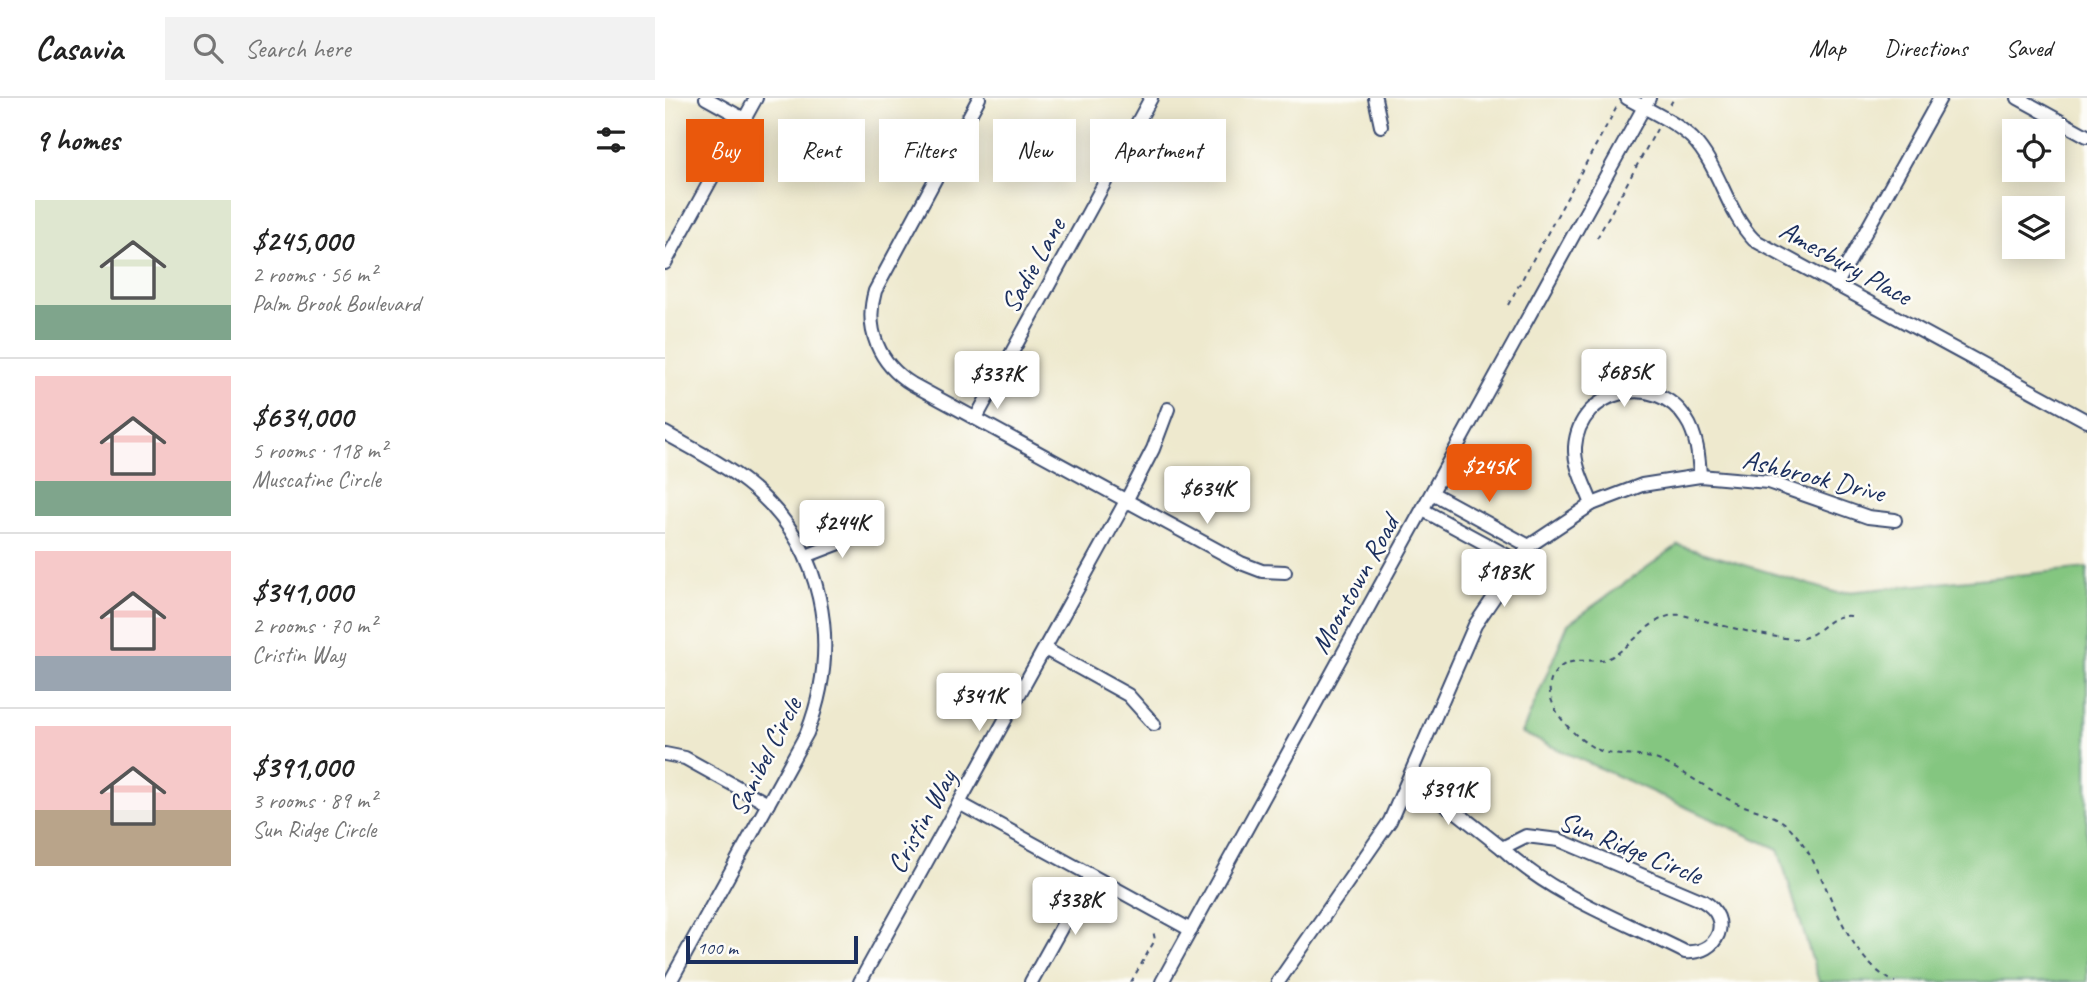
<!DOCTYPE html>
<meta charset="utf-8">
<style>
body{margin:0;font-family:Caveat,sans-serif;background:#f2f2f2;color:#222;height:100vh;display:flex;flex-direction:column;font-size:26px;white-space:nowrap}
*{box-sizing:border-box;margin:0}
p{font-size:23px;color:#767676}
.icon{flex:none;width:38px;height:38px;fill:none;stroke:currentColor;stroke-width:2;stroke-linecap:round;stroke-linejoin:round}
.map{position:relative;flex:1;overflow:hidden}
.drawer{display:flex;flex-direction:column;background:#fff;width:665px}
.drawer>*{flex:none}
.guide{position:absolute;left:21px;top:21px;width:665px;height:63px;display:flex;gap:14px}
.tools{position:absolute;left:1337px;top:21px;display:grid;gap:14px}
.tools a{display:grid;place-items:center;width:63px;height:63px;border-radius:0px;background:#fff;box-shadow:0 4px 18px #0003;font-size:35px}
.scale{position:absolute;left:21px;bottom:18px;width:172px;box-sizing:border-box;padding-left:7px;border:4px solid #1b2f5e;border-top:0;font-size:19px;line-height:24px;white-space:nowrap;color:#1b2f5e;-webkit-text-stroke:5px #fdfcf7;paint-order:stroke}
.price{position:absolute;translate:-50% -60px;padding:0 16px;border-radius:7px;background:#fff;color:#222;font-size:23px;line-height:46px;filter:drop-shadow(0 2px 4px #0008)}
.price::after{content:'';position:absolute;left:50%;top:42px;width:21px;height:16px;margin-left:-10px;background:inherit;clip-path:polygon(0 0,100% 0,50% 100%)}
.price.current{background:#ea580c;color:#fff}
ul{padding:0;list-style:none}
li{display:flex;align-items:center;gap:21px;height:175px;padding:0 35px}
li+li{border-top:2px solid #e0e0e0}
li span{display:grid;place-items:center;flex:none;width:196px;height:140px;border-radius:0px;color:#555}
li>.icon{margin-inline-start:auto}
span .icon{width:84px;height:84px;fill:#fffc;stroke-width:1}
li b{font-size:30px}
h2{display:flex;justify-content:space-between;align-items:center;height:84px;padding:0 35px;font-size:30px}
.pill{padding:0 24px;border-radius:0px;background:#fff;box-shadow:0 4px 18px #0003;font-size:24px;line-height:63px}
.pill.current{background:#ea580c;color:#fff}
header{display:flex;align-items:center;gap:42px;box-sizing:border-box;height:98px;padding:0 35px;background:#fff;border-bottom:2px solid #e0e0e0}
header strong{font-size:33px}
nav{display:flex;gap:38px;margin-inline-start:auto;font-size:24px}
.search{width:490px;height:63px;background:#f2f2f2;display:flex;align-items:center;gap:18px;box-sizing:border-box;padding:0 24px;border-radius:0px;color:#767676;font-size:26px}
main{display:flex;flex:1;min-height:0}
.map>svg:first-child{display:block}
</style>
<header>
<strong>Casavia</strong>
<div class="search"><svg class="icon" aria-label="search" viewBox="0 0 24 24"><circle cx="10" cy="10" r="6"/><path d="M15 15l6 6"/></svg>Search here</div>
<nav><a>Map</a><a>Directions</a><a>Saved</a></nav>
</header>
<main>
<section class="drawer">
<h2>9 homes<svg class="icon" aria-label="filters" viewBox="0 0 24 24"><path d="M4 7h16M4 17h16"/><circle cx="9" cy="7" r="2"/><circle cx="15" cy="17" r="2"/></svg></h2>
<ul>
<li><span style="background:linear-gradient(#dfe7d0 75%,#7fa58c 0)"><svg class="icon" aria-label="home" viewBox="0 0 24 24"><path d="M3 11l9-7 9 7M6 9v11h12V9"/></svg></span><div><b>$245,000</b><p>2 rooms · 56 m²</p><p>Palm Brook Boulevard</p></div></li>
<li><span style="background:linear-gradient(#f6c9c9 75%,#7fa58c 0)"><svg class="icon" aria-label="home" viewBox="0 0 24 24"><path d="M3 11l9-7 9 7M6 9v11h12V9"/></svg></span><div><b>$634,000</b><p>5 rooms · 118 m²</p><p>Muscatine Circle</p></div></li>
<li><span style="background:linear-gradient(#f6c9c9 75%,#9aa5b1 0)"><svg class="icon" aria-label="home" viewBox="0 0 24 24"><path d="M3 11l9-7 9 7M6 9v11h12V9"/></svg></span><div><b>$341,000</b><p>2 rooms · 70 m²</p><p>Cristin Way</p></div></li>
<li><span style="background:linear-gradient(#f6c9c9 60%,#b9a48a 0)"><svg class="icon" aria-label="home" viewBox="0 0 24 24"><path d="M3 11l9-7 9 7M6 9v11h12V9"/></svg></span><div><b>$391,000</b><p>3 rooms · 89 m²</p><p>Sun Ridge Circle</p></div></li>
</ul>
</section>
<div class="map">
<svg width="1422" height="884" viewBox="0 0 1422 884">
<rect width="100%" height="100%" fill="#fdfcf7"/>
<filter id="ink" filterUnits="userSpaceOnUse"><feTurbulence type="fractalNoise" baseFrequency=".0143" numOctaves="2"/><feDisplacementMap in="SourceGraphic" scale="14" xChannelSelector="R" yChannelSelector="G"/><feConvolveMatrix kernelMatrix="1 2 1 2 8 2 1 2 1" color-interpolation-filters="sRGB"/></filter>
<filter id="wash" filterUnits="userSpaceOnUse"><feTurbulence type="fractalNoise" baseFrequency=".00686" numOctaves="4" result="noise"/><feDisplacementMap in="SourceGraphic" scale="28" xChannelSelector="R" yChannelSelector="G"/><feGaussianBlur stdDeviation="1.57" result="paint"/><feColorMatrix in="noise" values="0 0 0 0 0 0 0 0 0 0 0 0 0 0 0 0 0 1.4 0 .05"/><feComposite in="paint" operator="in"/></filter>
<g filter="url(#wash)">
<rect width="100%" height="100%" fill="#eee9ce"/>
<polygon fill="#84c680" stroke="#507a6f" stroke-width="2" points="1013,447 1173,495 1422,470 1422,884 1154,884 1113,751 857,635 903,526"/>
</g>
<g filter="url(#ink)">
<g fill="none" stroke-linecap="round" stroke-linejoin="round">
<g stroke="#3b4b6f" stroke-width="16">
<g id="minor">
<polyline points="41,0 79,21"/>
<path d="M314,0L210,193C199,231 214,266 247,286L576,465L597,473L620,474"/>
<polyline points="710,0 716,28"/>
<path d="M962,0C983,12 1009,23 1027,40C1055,69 1061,113 1089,142L1422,323"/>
<polyline points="1353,0 1422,38"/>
<polyline points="0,165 91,0"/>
<polyline points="1171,187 1275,0"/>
<polyline points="311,320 486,0"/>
<path d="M0,335C28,351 57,365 82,385C159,446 177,546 142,635L5,884"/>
<polyline points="767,395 864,448"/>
<path d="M927,406C920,388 909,368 910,349C914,291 991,273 1021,321C1032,337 1034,360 1035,378"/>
<polyline points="758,412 852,463"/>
<polyline points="141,458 201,435"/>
<polyline points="380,551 463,597 489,626"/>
<polyline points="0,656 20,660 103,706"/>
<polyline points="742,686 789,712 837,750"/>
<polyline points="294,705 526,832"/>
<path d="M861,738L894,742L1038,803C1069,821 1053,857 1020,854C959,823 887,798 837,750Z"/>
<polyline points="195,884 461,403 488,351 503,311"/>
<polyline points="366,884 425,778"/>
<polyline points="497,884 984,0"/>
<polyline points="613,884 725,723 810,527 864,448 927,406 977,387 1035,378 1103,384 1203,419 1230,422"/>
</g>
</g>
<g stroke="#3b4b6f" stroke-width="2" stroke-dasharray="5 5" stroke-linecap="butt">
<polyline points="1005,7 1009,0"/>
<polyline points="932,140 992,31"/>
<polyline points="843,207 953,7"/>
<path d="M1186,518C1163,516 1157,535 1138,540C1120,545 1039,523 1018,517C989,513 971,545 948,558C931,568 909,556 893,571C866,598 911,644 936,653C955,660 975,655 993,662C1019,673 1042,691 1067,703C1088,713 1113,715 1128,733C1165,774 1175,859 1230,884"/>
<polyline points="466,884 490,842 488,832"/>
</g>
<use href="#minor" stroke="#fff" stroke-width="12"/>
</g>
</g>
<g text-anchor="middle" stroke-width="5" stroke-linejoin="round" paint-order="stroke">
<g font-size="28" fill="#1b2f5e" stroke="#fdfcf7">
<text transform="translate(1181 164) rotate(29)" y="10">Amesbury Place</text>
<text transform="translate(367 167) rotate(-61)" y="10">Sadie Lane</text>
<text transform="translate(1149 377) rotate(14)" y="10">Ashbrook Drive</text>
<text transform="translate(689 486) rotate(-61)" y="10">Moontown Road</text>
<text transform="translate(99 658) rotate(-63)" y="10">Sanibel Circle</text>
<text transform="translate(256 723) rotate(-61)" y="10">Cristin Way</text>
<text transform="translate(966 749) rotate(22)" y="10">Sun Ridge Circle</text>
</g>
</g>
</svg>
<div class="tools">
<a><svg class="icon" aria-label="locate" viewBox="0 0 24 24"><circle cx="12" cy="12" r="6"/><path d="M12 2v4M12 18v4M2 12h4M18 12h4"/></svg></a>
<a><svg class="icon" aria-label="layers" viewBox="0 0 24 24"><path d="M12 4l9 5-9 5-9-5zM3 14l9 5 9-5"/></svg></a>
</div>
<div class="scale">100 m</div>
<b class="price" style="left:959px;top:311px">$685K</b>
<b class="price" style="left:332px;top:313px">$337K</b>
<b class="price current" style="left:824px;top:406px">$245K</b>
<b class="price" style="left:542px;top:428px">$634K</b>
<b class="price" style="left:177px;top:462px">$244K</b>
<b class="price" style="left:839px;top:511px">$183K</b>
<b class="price" style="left:314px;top:635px">$341K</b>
<b class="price" style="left:783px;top:729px">$391K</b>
<b class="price" style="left:410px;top:839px">$338K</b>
<div class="guide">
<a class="pill current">Buy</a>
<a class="pill">Rent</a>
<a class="pill">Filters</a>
<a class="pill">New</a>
<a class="pill">Apartment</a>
</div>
</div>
</main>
